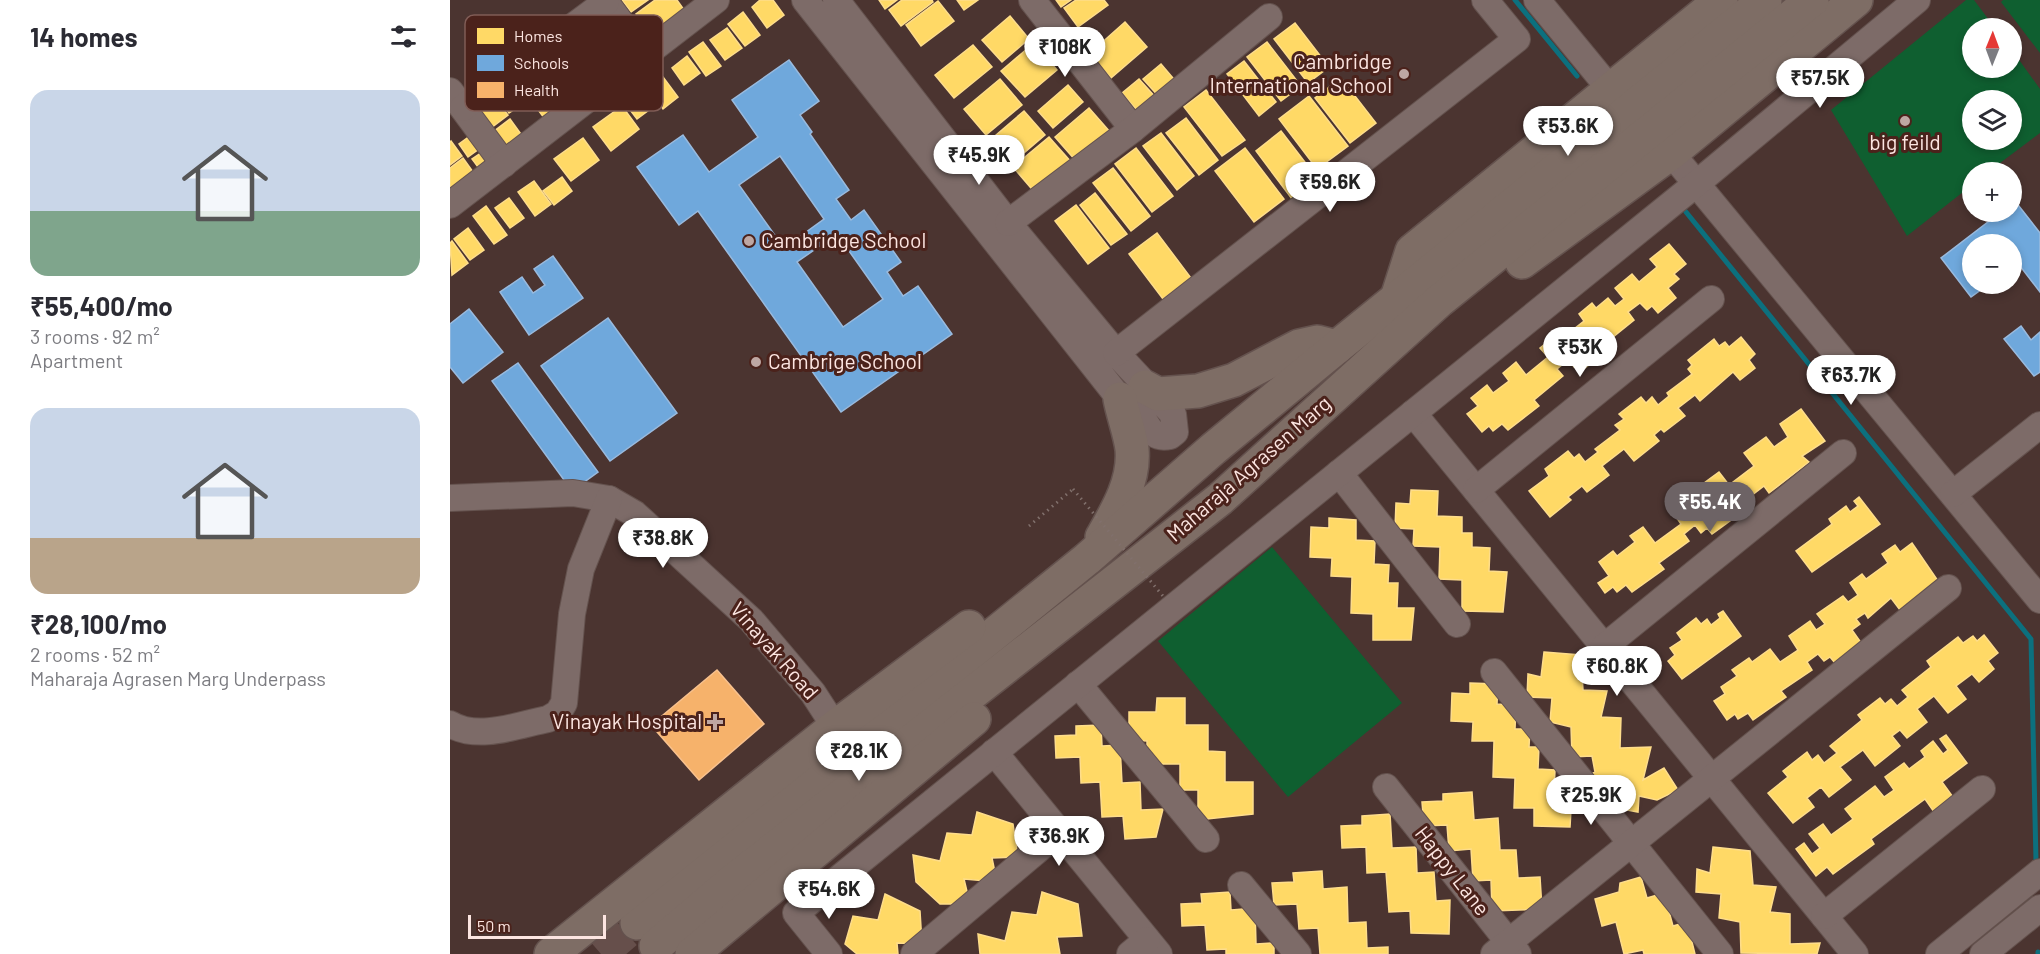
<!DOCTYPE html>
<meta charset="utf-8">
<style>
body{margin:0;font-family:Barlow,sans-serif;background:#f2f2f3;color:#2b2b33;height:100vh;display:flex;flex-direction:column;font-size:22px;white-space:nowrap}
*{box-sizing:border-box;margin:0}
p{font-size:20px;color:#7c7c81}
.icon{flex:none;width:33px;height:33px;fill:none;stroke:currentColor;stroke-width:2;stroke-linecap:round;stroke-linejoin:round}
.map{position:relative;flex:1;overflow:hidden}
.side{display:flex;flex-direction:column;background:#fff;width:450px}
.side>*{flex:none}
.needle{width:39px;rotate:1deg}
.controls{position:absolute;left:1512px;top:18px;display:grid;gap:12px}
.controls a{display:grid;place-items:center;width:60px;height:60px;border-radius:50%;background:#fff;box-shadow:0 3px 9px #0003;font-size:30px}
.scale{position:absolute;left:18px;bottom:15px;width:138px;box-sizing:border-box;padding-left:6px;border:3px solid #fce5e1;border-top:0;font-size:16px;line-height:21px;white-space:nowrap;color:#fce5e1;-webkit-text-stroke:4px #4b221b;paint-order:stroke}
.price{position:absolute;translate:-50% -51px;padding:0 14px;border-radius:21px;background:#fff;color:#222;font-size:20px;line-height:39px;filter:drop-shadow(0 2px 3px #0008)}
.price::after{content:'';position:absolute;left:50%;top:36px;width:18px;height:14px;margin-left:-9px;background:inherit;clip-path:polygon(0 0,100% 0,50% 100%)}
.price.on{background:#6d6365;color:#fff}
ul{padding:0;list-style:none}
li{display:grid;align-content:center;gap:12px;height:318px;padding:0 30px}
li span{display:grid;place-items:center;height:186px;border-radius:18px;color:#555}
li>.icon{margin-inline-start:auto}
span .icon{width:108px;height:108px;fill:#fffc;stroke-width:1}
li b{font-size:26px}
h2{display:flex;justify-content:space-between;align-items:center;height:72px;padding:0 30px;font-size:26px}
main{display:flex;flex:1;min-height:0}
.map>svg:first-child{display:block}
</style>
<main>
<section class="side">
<h2>14 homes<svg class="icon" aria-label="filters" viewBox="0 0 24 24"><path d="M4 7h16M4 17h16"/><circle cx="9" cy="7" r="2"/><circle cx="15" cy="17" r="2"/></svg></h2>
<ul>
<li><span style="background:linear-gradient(#c9d6e8 65%,#7fa58c 0)"><svg class="icon" aria-label="home" viewBox="0 0 24 24"><path d="M3 11l9-7 9 7M6 9v11h12V9"/></svg></span><div><b>₹55,400/mo</b><p>3 rooms · 92 m²</p><p>Apartment</p></div></li>
<li><span style="background:linear-gradient(#c9d6e8 70%,#b9a48a 0)"><svg class="icon" aria-label="home" viewBox="0 0 24 24"><path d="M3 11l9-7 9 7M6 9v11h12V9"/></svg></span><div><b>₹28,100/mo</b><p>2 rooms · 52 m²</p><p>Maharaja Agrasen Marg Underpass</p></div></li>
</ul>
</section>
<div class="map">
<svg width="1590" height="954" viewBox="0 0 1590 954">
<rect width="100%" height="100%" fill="#4b3430"/>
<g fill="#0f5f30" fill-rule="evenodd">
<path d="M1516,0H1524L1545,28H1522V68H1562V50L1590,89V133L1538,172H1522V185L1457,236L1381,110ZM1562,100V140H1522V100Z"/>
<polygon points="1553,0 1590,0 1590,53 1551,2"/>
<polygon points="822,547 952,703 838,797 708,641"/>
</g>
<g fill="#ffd966" stroke="#fedd8b" stroke-width="1.5">
<polygon points="172,0 198,0 181,12"/>
<polygon points="205,0 227,0 237,14 203,38 186,14"/>
<polygon points="310,0 323,0 334,15 317,28 302,7"/>
<polygon points="429,0 447,0 435,9"/>
<polygon points="452,0 482,0 483,2 451,26 439,10"/>
<polygon points="507,0 528,0 514,10"/>
<polygon points="606,0 621,0 611,7"/>
<polygon points="626,0 654,0 658,5 628,27 614,8"/>
<polygon points="488,1 504,21 471,46 456,25"/>
<polygon points="154,12 170,34 153,47 137,25"/>
<polygon points="293,12 310,35 295,46 278,24"/>
<polygon points="560,16 579,39 552,62 532,40"/>
<polygon points="675,22 697,47 661,78 639,54"/>
<polygon points="845,23 879,67 858,83 824,39"/>
<polygon points="277,28 292,48 275,60 260,40"/>
<polygon points="253,42 271,66 256,76 239,52"/>
<polygon points="817,42 851,86 831,101 797,57"/>
<polygon points="584,43 607,70 575,97 551,71"/>
<polygon points="523,45 542,67 504,98 485,75"/>
<polygon points="237,56 250,73 234,85 222,68"/>
<polygon points="794,61 826,102 809,116 777,74"/>
<polygon points="711,64 728,84 711,99 693,79"/>
<polygon points="213,77 228,97 213,109 198,87"/>
<polygon points="891,78 926,123 900,143 865,98"/>
<polygon points="550,79 572,105 536,135 514,109"/>
<polygon points="689,79 708,100 691,115 672,93"/>
<polygon points="618,85 633,102 603,128 588,111"/>
<polygon points="105,87 119,105 97,122 83,103"/>
<polygon points="756,90 795,140 772,156 734,107"/>
<polygon points="61,91 71,105 59,113 49,100"/>
<polygon points="197,91 207,104 187,119 177,106"/>
<polygon points="859,96 898,146 867,169 829,119"/>
<polygon points="44,97 58,115 41,128 27,110"/>
<polygon points="172,106 189,129 161,151 143,127"/>
<polygon points="639,108 660,132 626,161 605,137"/>
<polygon points="574,111 595,135 560,165 539,141"/>
<polygon points="736,118 768,160 749,175 716,133"/>
<polygon points="60,119 76,141 59,153 43,132"/>
<polygon points="831,131 868,179 842,199 806,151"/>
<polygon points="24,133 33,146 18,157 9,144"/>
<polygon points="711,133 744,176 727,190 693,146"/>
<polygon points="599,137 622,163 586,194 563,167"/>
<polygon points="133,138 149,160 121,181 104,159"/>
<polygon points="1,141 12,156 0,165 0,142"/>
<polygon points="40,147 34,175 22,159"/>
<polygon points="686,148 723,196 702,212 665,164"/>
<polygon points="795,148 834,199 804,222 765,171"/>
<polygon points="13,158 28,179 0,189 0,168"/>
<polygon points="663,168 700,216 681,231 643,183"/>
<polygon points="112,177 122,191 104,205 93,191"/>
<polygon points="84,181 101,204 85,216 68,192"/>
<polygon points="645,193 677,234 661,245 630,205"/>
<polygon points="59,198 74,218 60,228 45,208"/>
<polygon points="626,205 659,248 638,264 605,221"/>
<polygon points="36,206 57,235 44,244 23,216"/>
<polygon points="18,228 34,250 20,260 4,239"/>
<polygon points="707,233 741,278 713,299 679,254"/>
<polygon points="2,241 18,263 2,275 0,243"/>
<polygon points="1219,244 1236,264 1224,274 1229,279 1218,288 1226,298 1208,313 1202,306 1197,310 1190,303 1178,312 1184,320 1152,346 1157,351 1135,368 1130,362 1124,367 1118,360 1107,369 1113,376 1084,400 1089,406 1058,430 1052,424 1043,431 1039,426 1032,432 1017,414 1028,406 1021,398 1037,385 1043,393 1059,381 1053,373 1066,362 1076,375 1098,357 1090,348 1107,334 1111,339 1134,321 1129,314 1142,303 1146,308 1158,298 1165,306 1174,299 1165,288 1182,274 1189,282 1207,267 1200,259"/>
<polygon points="1291,337 1305,354 1299,360 1305,368 1290,380 1283,372 1250,401 1245,395 1228,408 1235,416 1214,432 1211,429 1204,435 1209,441 1184,461 1174,449 1152,466 1159,475 1137,492 1132,486 1118,497 1121,500 1100,517 1079,491 1099,476 1095,469 1118,451 1124,458 1129,454 1135,462 1148,452 1145,449 1170,430 1165,425 1174,419 1169,414 1191,397 1196,403 1202,397 1208,405 1219,396 1217,393 1242,374 1238,369 1242,365 1238,360 1264,339 1269,346 1275,342 1279,347"/>
<polygon points="1351,409 1375,441 1352,456 1359,462 1319,493 1314,486 1280,512 1284,518 1262,534 1257,528 1251,533 1245,525 1234,534 1239,541 1209,563 1214,569 1182,592 1176,585 1167,592 1163,587 1155,593 1148,583 1159,576 1149,562 1163,551 1167,556 1185,542 1180,536 1193,527 1205,543 1231,524 1220,508 1236,497 1240,503 1251,495 1246,489 1269,472 1279,485 1304,466 1294,453 1316,437 1324,447 1338,437 1330,424"/>
<polygon points="961,490 988,491 987,516 1012,517 1012,533 1022,533 1022,547 1040,548 1039,571 1057,572 1053,612 1012,611 1012,580 989,579 990,547 963,546 964,529 945,528 946,503 960,504"/>
<polygon points="1409,497 1430,524 1362,572 1346,551 1382,524 1379,519 1396,506 1400,512 1408,506 1404,501"/>
<polygon points="879,518 906,520 906,540 925,541 924,564 939,565 938,583 948,583 947,608 964,608 961,640 923,640 923,614 901,613 902,577 881,576 882,558 860,557 861,527 879,528"/>
<polygon points="1462,543 1488,581 1460,612 1456,605 1450,610 1441,598 1418,618 1415,613 1406,619 1410,624 1402,630 1412,644 1385,663 1380,657 1374,661 1368,654 1357,662 1362,670 1331,691 1336,697 1303,720 1298,713 1288,719 1285,714 1277,720 1264,701 1275,694 1271,687 1287,676 1282,670 1299,658 1302,662 1320,649 1330,662 1348,650 1339,636 1360,621 1366,630 1375,624 1367,614 1393,596 1398,602 1408,595 1400,583 1412,574 1416,579 1438,563 1432,554 1445,545 1450,552"/>
<polygon points="1273,611 1291,636 1232,679 1218,661 1225,655 1220,648 1232,640 1227,633 1246,618 1251,624 1257,619 1261,625 1270,618 1268,614"/>
<polygon points="1534,635 1548,653 1538,661 1544,669 1529,682 1522,674 1506,686 1516,699 1498,713 1484,696 1467,709 1477,722 1457,738 1450,730 1442,736 1450,746 1425,766 1413,750 1390,767 1401,780 1379,797 1371,787 1357,798 1364,807 1343,823 1318,793 1338,777 1333,771 1357,752 1362,760 1368,755 1374,763 1387,753 1380,746 1412,720 1408,715 1430,698 1435,704 1441,699 1447,706 1458,697 1452,690 1481,667 1477,661 1508,637 1513,643 1523,636 1527,641"/>
<polygon points="1094,652 1131,655 1133,690 1157,691 1151,717 1171,718 1170,748 1201,747 1193,780 1214,768 1228,790 1207,800 1189,796 1188,812 1167,808 1162,784 1147,792 1138,776 1145,772 1142,756 1122,757 1121,727 1100,722 1102,698 1077,697 1078,674 1091,677"/>
<polygon points="1020,683 1048,684 1047,704 1066,705 1065,729 1080,729 1079,747 1089,747 1088,769 1105,770 1104,793 1122,793 1120,827 1084,826 1084,808 1064,808 1065,778 1043,777 1044,741 1022,741 1023,722 1001,721 1002,693 1020,694"/>
<polygon points="707,698 735,698 735,725 758,725 758,751 775,752 775,782 803,782 803,814 748,820 748,790 730,790 730,764 697,764 697,741 679,740 679,712 706,712"/>
<polygon points="651,725 652,746 670,745 672,783 690,782 691,810 713,809 706,837 675,839 673,816 652,817 650,782 631,783 630,757 606,758 605,736 626,735 626,726"/>
<polygon points="1496,735 1517,763 1492,782 1503,797 1484,812 1475,799 1421,839 1424,844 1383,874 1377,867 1366,876 1346,849 1354,843 1362,854 1370,848 1359,834 1373,824 1381,835 1403,819 1395,809 1425,786 1434,797 1444,790 1435,777 1454,763 1459,769 1475,757 1471,751 1483,741 1493,754 1498,750 1490,739"/>
<polygon points="1022,792 1024,820 1048,818 1050,850 1066,850 1068,878 1090,877 1092,909 1042,911 1041,880 1023,881 1021,849 999,851 997,825 974,826 972,802 993,801 993,794"/>
<polygon points="527,812 563,824 568,857 542,858 547,882 514,879 520,904 490,904 466,882 463,855 490,861 497,833 522,835"/>
<polygon points="940,814 942,848 966,847 967,873 984,872 986,901 1000,900 999,934 961,933 960,911 939,912 936,872 917,873 916,847 892,848 891,826 912,825 912,816"/>
<polygon points="1263,847 1300,851 1303,885 1326,887 1320,912 1340,914 1340,944 1370,943 1367,954 1291,953 1290,922 1269,918 1271,894 1246,892 1247,869 1260,873"/>
<polygon points="872,871 873,889 897,887 898,923 916,922 917,948 938,947 938,954 870,954 868,928 849,929 847,904 824,905 822,883 844,882 843,873"/>
<polygon points="1191,877 1197,898 1214,893 1223,926 1237,922 1245,954 1194,954 1193,950 1174,954 1166,922 1152,926 1145,899 1169,892 1170,883"/>
<polygon points="592,892 628,904 632,936 607,937 610,954 530,954 528,934 555,941 562,912 587,915"/>
<polygon points="780,892 781,910 805,908 806,944 824,943 824,954 776,954 776,949 757,950 755,925 732,926 731,904 752,903 751,894"/>
<polygon points="435,894 470,911 472,944 447,943 448,954 407,954 395,944 403,916 428,920"/>
</g>
<g fill="#6fa8dc" stroke="#99bade" stroke-width="1.5" fill-rule="evenodd">
<path d="M339,60L369,101L350,115L362,132L360,134L399,190L386,199L401,220L414,210L451,262L437,272L453,296L468,286L502,334L391,412L248,211L229,225L187,167L233,135L259,172L308,137L282,100ZM330,156L374,219L334,248L289,185ZM387,234L433,299L393,327L347,262Z"/>
<polygon points="1565,201 1590,233 1590,292 1567,262 1562,266 1562,244 1522,244 1522,284 1539,284 1521,297 1491,258 1551,212 1562,212 1562,203"/>
<polygon points="103,256 133,298 79,335 50,292 72,277 83,293 95,285 84,269"/>
<polygon points="19,309 53,352 13,383 0,367 0,324"/>
<polygon points="158,318 227,413 160,461 91,366"/>
<polygon points="1571,326 1581,340 1590,332 1590,372 1584,376 1554,339"/>
<polygon points="68,363 148,472 122,491 42,381"/>
</g>
<polygon fill="#f6b26b" stroke="#f8c18e" stroke-width="1.5" points="267,670 314,724 249,780 201,725"/>
<g fill="none" stroke-linecap="round" stroke-linejoin="round">
<g stroke="#0c707e" stroke-width="5">
<polyline points="1065,0 1127,76"/>
<polyline points="1236,212 1581,639 1586,861"/>
<polyline points="1588,952 1588,954"/>
</g>
<polyline stroke="#664f4b" stroke-width="33" stroke-dasharray="33 16" stroke-linecap="butt" points="151,954 187,923"/>
<g stroke="#64524e" stroke-width="28">
<g id="minor">
<polyline points="154,0 195,55"/>
<path d="M355,0L670,399C676,403 685,408 690,414C699,426 701,440 720,436L725,432L723,414L666,353L558,223L386,0"/>
<polyline points="582,0 683,129"/>
<polyline points="1087,0 1160,89"/>
<polyline points="0,91 54,164"/>
<polyline points="13,108 156,2"/>
<polyline points="1221,153 1590,600"/>
<polyline points="0,205 266,0"/>
<polyline points="558,223 683,129 819,17"/>
<polyline points="666,353 1067,39 1035,0"/>
<polyline points="963,413 1405,954"/>
<polyline points="889,473 1007,624"/>
<polyline points="1026,490 1261,299"/>
<polyline points="1503,494 1590,425"/>
<polyline points="0,498 123,493 159,499 185,514 301,620 363,693 385,727"/>
<polyline points="1154,647 1393,453"/>
<polyline points="1044,672 1270,954"/>
<polyline points="628,684 756,839"/>
<path d="M0,724C28,741 68,725 98,719L108,713L114,703L122,614L131,569L159,499"/>
<polyline points="544,752 709,954"/>
<polyline points="936,787 1068,954"/>
<polyline points="791,885 848,954"/>
<polyline points="1374,916 1532,789"/>
<polyline points="379,954 346,913 1246,184 1467,0"/>
<polyline points="464,954 609,832"/>
<polyline points="680,954 697,940"/>
<polyline points="1044,954 1498,588"/>
<polyline points="1489,954 1590,872"/>
<polyline points="1533,954 1590,908"/>
</g>
</g>
<g stroke="#64524e" stroke-width="36">
<g id="major">
<polyline points="1072,262 1221,153 1406,0"/>
<polyline points="946,301 962,251 1271,0"/>
<polyline points="695,387 708,394 748,391 784,380 849,346 867,342 887,347"/>
<path d="M652,537C667,511 685,481 682,449C680,433 673,415 670,399"/>
<polyline points="187,923 637,559 763,449 887,347 1315,0"/>
<polyline points="206,946 280,883 770,499 989,301 1362,0"/>
<polyline points="101,954 385,727 519,627"/>
<polyline points="242,954 524,719"/>
</g>
</g>
<polyline stroke="#81706c" stroke-width="3" stroke-dasharray="1.5 4.5" stroke-linecap="butt" points="579,526 623,489"/>
<use href="#minor" stroke="#7d6b68" stroke-width="26"/>
<use href="#major" stroke="#7e6d65" stroke-width="33"/>
<polyline stroke="#81706c" stroke-width="3" stroke-dasharray="1.5 4.5" stroke-linecap="butt" points="623,489 713,596"/>
</g>
<g fill="#bea7a3" stroke="#4b221b" stroke-width="2">
<circle cx="954" cy="74" r="6"/>
<circle cx="1455" cy="121" r="6"/>
<circle cx="299" cy="241" r="6"/>
<circle cx="306" cy="362" r="6"/>
<path d="M262 713h6v6h6v6h-6v6h-6v-6h-6v-6h6z"/>
</g>
<g text-anchor="middle" stroke-width="6" stroke-linejoin="round" paint-order="stroke">
<g font-size="21" fill="#fce5e1" stroke="#4b221b" text-anchor="end">
<text x="942" y="69">Cambridge<tspan x="942" dy="24">International School</tspan></text>
<text x="1455" y="150" text-anchor="middle">big feild</text>
<text x="311" y="248" text-anchor="start">Cambridge School</text>
<text x="318" y="369" text-anchor="start">Cambrige School</text>
<text x="252" y="729">Vinayak Hospital</text>
</g>
<g font-size="21" fill="#fce5e1" stroke="#4b221b">
<text transform="translate(799 469) rotate(-41)" y="7">Maharaja Agrasen Marg</text>
<text transform="translate(324 651) rotate(49)" y="7">Vinayak Road</text>
<text transform="translate(1002 871) rotate(52)" y="7">Happy Lane</text>
</g>
</g>
<rect x="15" y="15" width="198" height="96" rx="9" fill="#4b221b" stroke="#805c56" stroke-width="1.5"/>
<rect x="27" y="28" width="27" height="16" fill="#ffd966"/>
<rect x="27" y="55" width="27" height="16" fill="#6fa8dc"/>
<rect x="27" y="82" width="27" height="16" fill="#f6b26b"/>
<g font-size="16" fill="#fce5e1">
<text x="64" y="42">Homes</text>
<text x="64" y="69">Schools</text>
<text x="64" y="96">Health</text>
</g>
</svg>
<div class="controls">
<a><svg class="needle" viewBox="-14 -14 28 28"><path d="M0-13l5 13h-10z" fill="#e53935"/><path d="M0 13l5-13h-10z" fill="#7c7c81"/></svg></a>
<a><svg class="icon" aria-label="layers" viewBox="0 0 24 24"><path d="M12 4l9 5-9 5-9-5zM3 14l9 5 9-5"/></svg></a>
<a>+</a>
<a>−</a>
</div>
<div class="scale">50 m</div>
<b class="price" style="left:615px;top:78px">₹108K</b>
<b class="price" style="left:1370px;top:109px">₹57.5K</b>
<b class="price" style="left:1118px;top:157px">₹53.6K</b>
<b class="price" style="left:529px;top:186px">₹45.9K</b>
<b class="price" style="left:880px;top:213px">₹59.6K</b>
<b class="price" style="left:1130px;top:378px">₹53K</b>
<b class="price" style="left:1401px;top:406px">₹63.7K</b>
<b class="price on" style="left:1260px;top:533px">₹55.4K</b>
<b class="price" style="left:213px;top:569px">₹38.8K</b>
<b class="price" style="left:1167px;top:697px">₹60.8K</b>
<b class="price" style="left:409px;top:782px">₹28.1K</b>
<b class="price" style="left:1141px;top:826px">₹25.9K</b>
<b class="price" style="left:609px;top:867px">₹36.9K</b>
<b class="price" style="left:379px;top:920px">₹54.6K</b>
</div>
</main>
